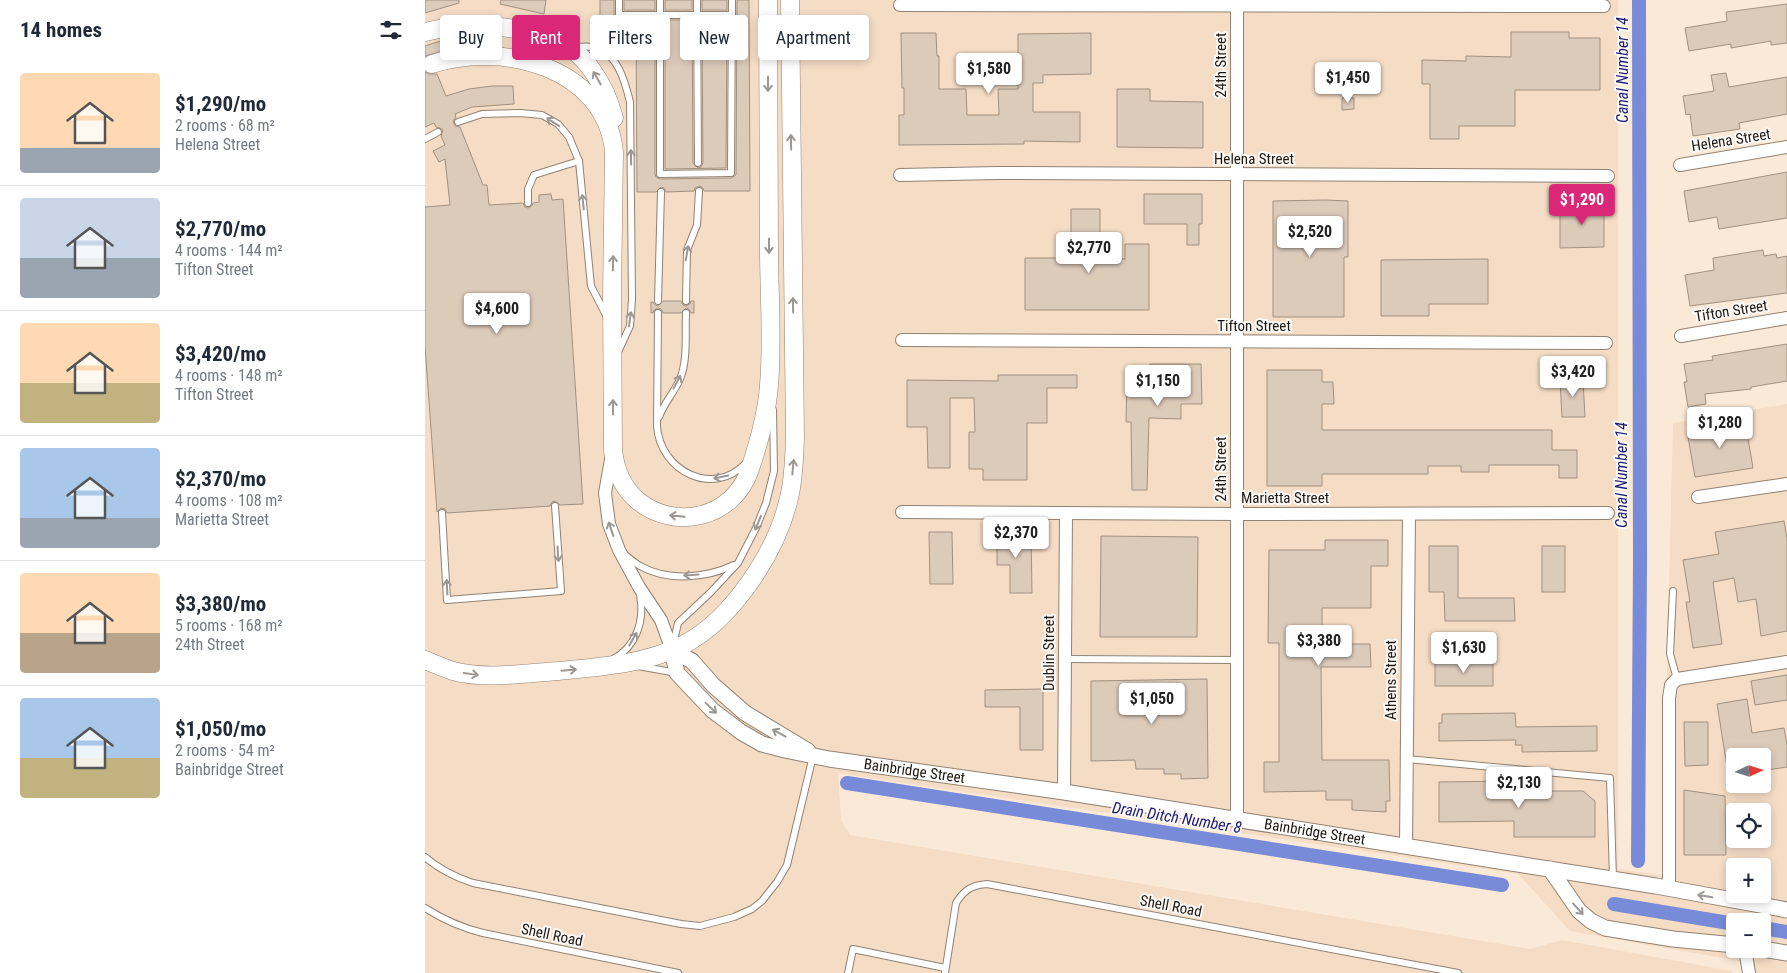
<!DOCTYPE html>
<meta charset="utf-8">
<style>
body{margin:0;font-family:"Roboto Condensed",sans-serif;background:#f6f6f7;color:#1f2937;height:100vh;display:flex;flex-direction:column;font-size:19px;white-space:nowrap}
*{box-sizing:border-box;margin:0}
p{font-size:16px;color:#747a83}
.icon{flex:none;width:28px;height:28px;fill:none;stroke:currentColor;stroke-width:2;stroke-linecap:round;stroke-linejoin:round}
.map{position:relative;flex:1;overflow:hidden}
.sheet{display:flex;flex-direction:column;background:#fff;width:425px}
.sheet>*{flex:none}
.hud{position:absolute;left:15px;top:15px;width:475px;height:45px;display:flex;gap:10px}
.needle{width:32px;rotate:86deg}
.controls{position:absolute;left:1301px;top:748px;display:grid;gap:10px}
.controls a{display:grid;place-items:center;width:45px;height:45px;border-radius:5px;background:#fff;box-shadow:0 2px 8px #0003;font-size:25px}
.price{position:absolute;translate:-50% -42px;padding:0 11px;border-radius:5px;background:#fff;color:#222;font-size:16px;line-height:32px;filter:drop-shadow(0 1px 2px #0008)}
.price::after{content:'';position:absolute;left:50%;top:30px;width:15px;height:11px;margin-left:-8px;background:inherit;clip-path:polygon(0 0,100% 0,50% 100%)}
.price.selected{background:#db2777;color:#fff}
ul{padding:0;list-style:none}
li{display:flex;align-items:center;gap:15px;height:125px;padding:0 20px}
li+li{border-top:1px solid #e0e1e3}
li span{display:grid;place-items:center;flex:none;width:140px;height:100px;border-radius:5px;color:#555}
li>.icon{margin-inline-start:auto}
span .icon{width:60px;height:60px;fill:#fffc;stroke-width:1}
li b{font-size:21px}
h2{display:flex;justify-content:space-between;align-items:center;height:60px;padding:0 20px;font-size:21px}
.tag{padding:0 18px;border-radius:5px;background:#fff;box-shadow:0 2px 8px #0003;font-size:18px;line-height:45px}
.tag.selected{background:#db2777;color:#fff}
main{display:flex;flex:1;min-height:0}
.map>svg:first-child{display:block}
</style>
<main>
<section class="sheet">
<h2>14 homes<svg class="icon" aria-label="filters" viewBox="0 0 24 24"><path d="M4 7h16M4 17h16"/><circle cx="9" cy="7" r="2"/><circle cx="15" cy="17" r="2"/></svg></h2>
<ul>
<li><span style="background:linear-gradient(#ffd9b3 75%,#9aa5b1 0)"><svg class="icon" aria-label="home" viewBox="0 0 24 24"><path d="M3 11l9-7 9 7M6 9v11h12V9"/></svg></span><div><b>$1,290/mo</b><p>2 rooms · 68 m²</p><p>Helena Street</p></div></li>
<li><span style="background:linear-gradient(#c9d6e8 60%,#9aa5b1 0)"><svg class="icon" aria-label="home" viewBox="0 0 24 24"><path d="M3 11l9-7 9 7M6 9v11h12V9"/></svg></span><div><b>$2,770/mo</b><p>4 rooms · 144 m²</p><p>Tifton Street</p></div></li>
<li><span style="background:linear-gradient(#ffd9b3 60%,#c2b280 0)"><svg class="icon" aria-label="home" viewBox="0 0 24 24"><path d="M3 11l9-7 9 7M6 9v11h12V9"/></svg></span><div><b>$3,420/mo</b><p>4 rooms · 148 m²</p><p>Tifton Street</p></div></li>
<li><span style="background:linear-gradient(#a9c7e8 70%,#9aa5b1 0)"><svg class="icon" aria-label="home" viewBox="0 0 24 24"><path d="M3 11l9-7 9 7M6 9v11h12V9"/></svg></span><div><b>$2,370/mo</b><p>4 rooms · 108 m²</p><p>Marietta Street</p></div></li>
<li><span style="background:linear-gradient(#ffd9b3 60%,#b9a48a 0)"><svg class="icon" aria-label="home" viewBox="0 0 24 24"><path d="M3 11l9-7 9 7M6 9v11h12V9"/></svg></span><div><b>$3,380/mo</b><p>5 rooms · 168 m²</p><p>24th Street</p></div></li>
<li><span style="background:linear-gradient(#a9c7e8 60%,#c2b280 0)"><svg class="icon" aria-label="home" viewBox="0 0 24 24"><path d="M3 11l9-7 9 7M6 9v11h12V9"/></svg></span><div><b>$1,050/mo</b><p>2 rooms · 54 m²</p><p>Bainbridge Street</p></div></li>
</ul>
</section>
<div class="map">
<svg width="1362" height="973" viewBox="0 0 1362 973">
<rect width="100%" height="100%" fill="#fbe9d7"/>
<path fill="#f4dcc5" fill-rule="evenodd" d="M0,0H1193V869L1237,875L1248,423L1362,404V973H1327L1325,963L1145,931L1093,874L413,773L416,820L425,835L1105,949L1137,940L1307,971V973H0ZM1310,756H1338V784H1310ZM1310,811H1338V839H1310ZM1310,866H1338V894H1310ZM1310,921H1338V949H1310Z"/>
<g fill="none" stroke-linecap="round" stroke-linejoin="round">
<g stroke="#778bd8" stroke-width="14">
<polyline points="422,783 1077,885"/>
<polyline points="1213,861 1215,562 1214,0"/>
<polyline points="1189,904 1310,924"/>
<polyline points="1338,928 1362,932"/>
</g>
</g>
<g fill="#ddcbba" stroke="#a19180">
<polygon points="0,0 34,0 34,3 0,13"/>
<polygon points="76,0 121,0 119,14 75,4"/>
<polygon points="175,0 189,0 189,15 192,20 230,20 230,174 231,177 235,179 306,178 311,175 312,0 324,0 325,191 279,191 277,187 274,186 270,188 269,191 241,192 239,188 236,187 231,192 212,192 211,26 175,27"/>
<rect x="199" y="0" width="31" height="10"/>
<rect x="240" y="0" width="27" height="10"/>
<rect x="277" y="0" width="25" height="10"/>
<polygon points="1362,4 1362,43 1346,45 1346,41 1306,48 1306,44 1264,51 1260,28 1302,21 1301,12"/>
<polygon points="240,20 267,20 268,163 273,168 276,167 278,163 277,20 302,20 301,168 240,169"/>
<polygon points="1086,32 1144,32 1144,38 1175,38 1175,90 1090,90 1090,126 1034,126 1034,139 1005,139 1005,84 997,84 997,60 1041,61 1041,56 1086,57"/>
<polygon points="476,33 511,33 512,56 514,56 514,89 541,89 542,115 574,115 573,89 593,89 593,34 666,33 666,74 618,75 618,83 608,83 608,112 655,112 655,142 599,141 599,144 474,145 474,115 479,115 479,88 477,88"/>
<polygon points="59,36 59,46 32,47 0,56 0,46 28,37"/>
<polygon points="0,72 4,74 12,74 21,96 44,89 67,86 88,86 89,104 47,107 30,114 31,117 28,121 30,126 35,127 58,185 62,185 64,205 98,203 100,207 103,208 107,206 108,203 114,202 114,195 126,194 127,200 138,199 158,504 135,505 130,501 127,502 125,506 22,513 20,509 16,508 12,512 0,346 0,207 25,205 20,159 14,162 8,151 20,145 16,136 18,130 15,128 11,127 9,123 0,127"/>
<polygon points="1301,73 1304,87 1362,77 1362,114 1314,123 1315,129 1268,136 1265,114 1261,115 1258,96 1289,91 1286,75"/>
<polygon points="692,89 725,89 725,101 778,102 778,148 692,147"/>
<polygon points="917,98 929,98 929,109 917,110"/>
<polygon points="1362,172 1362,218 1294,229 1292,217 1264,222 1259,191"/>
<polygon points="719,194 777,194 777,224 774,224 774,245 762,245 762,224 719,224"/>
<polygon points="901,200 923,201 923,257 919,257 919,317 848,317 848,201"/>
<polygon points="1135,205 1179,205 1179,247 1135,248"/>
<polygon points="646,209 675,209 675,258 700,259 700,244 724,244 724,310 600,310 600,258 646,258"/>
<polygon points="1338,250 1339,256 1351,254 1352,258 1362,256 1362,293 1265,306 1260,275 1289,270 1288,258"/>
<polygon points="1063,259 1063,304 1004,304 1004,316 956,316 956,260"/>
<polygon points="238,301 256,301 258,305 261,306 265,304 266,301 269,301 269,313 266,313 264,309 261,308 256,313 238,313 236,309 233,308 229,310 228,313 226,313 226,302 228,302 230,305 233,306"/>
<polygon points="1362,344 1362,381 1326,387 1326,389 1280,394 1281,404 1263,407 1259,382 1262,382 1259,364 1288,360 1287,356"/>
<polygon points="725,364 776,364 777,404 756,404 756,419 724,418 722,490 707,490 706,422 701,422 702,378 725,378"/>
<polygon points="842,370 897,370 897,382 908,382 909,404 897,404 897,430 1127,430 1127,450 1152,450 1152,478 1134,478 1134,465 1064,465 1064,472 1036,472 1036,466 1003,466 1003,474 897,474 897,486 842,486"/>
<polygon points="573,375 652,375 652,388 622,388 622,423 602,423 602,480 558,480 558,469 544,469 544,432 550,432 549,398 525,398 525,468 503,468 502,427 482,427 482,380 573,381"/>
<polygon points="1135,380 1158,380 1160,417 1137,417"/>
<polygon points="1320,421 1328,468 1270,477 1262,431"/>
<polygon points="1359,521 1362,539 1362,631 1336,636 1331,599 1313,602 1309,578 1288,582 1297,644 1268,648 1261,602 1265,602 1258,560 1294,554 1290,532"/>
<polygon points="504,532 527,532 528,584 505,584"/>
<polygon points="572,532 606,532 607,593 585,593 585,565 572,565"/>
<polygon points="676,536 773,537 772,637 675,637"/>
<polygon points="900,540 963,540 963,566 946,566 946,608 897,608 897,644 945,644 946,667 896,667 897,760 964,760 965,801 961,801 961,812 927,810 927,800 901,800 901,791 839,792 839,762 854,762 854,643 843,643 844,550 900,550"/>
<polygon points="1004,546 1033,546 1033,598 1089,598 1090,621 1020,621 1019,592 1004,592"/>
<rect x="1117" y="546" width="23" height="46"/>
<polygon points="1068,662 1068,686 1010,686 1010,663"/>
<polygon points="1362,675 1362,700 1330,705 1326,681"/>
<polygon points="782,679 783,778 756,779 756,774 739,774 739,769 711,769 710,760 666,761 666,681"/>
<polygon points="618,689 618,750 595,750 595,707 560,707 560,690"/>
<polygon points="1322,699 1327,733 1359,728 1362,745 1362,767 1342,770 1340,756 1310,756 1310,778 1304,779 1292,704"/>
<polygon points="1090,713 1091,727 1172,726 1172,751 1097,752 1097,745 1090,745 1091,740 1014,741 1014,723 1017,723 1017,714"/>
<polygon points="1259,722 1283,722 1283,765 1260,766"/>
<polygon points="1089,781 1089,791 1158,791 1170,801 1170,837 1089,837 1089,821 1014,822 1014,782"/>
<polygon points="1259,790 1300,796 1301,855 1259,855"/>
</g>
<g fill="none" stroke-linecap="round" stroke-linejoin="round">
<g stroke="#928272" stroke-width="8">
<g id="service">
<polyline points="194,0 194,15 307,15"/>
<polyline points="235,0 235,174 306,173 307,0"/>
<polyline points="272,0 273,163"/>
<path d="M151,47C156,47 162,46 167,47C192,51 200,81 205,102L207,300L205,326L193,352"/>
<polyline points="33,122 57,114 95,113 117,115 133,124 144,137 154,161 166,286 182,317"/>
<polyline points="0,139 13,132"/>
<polyline points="103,203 103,189 109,175 154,161"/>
<polyline points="233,301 236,192"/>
<polyline points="261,301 262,250 272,225 274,191"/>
<path d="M233,313L232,426C235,471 288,498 321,463"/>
<path d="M234,417C239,403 249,393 255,379C263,360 260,334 261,313"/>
<polyline points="17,513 22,600 136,591 130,506"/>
<path d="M199,554C204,558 210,563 215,566C244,582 281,578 309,565"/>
<polyline points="1248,591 1245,654 1252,679"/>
<polyline points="248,645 253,623 285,593 313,563 331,528 341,503 349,471 348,410"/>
<path d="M188,659C211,647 220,621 215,595"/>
<polyline points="640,659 812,660"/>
<polyline points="213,666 252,673"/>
<polyline points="982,759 1185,778 1188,879"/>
<path d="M0,857C15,870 30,877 48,883L256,924L275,926L309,917L327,909L337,901L352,882L362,865L388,756"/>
<path d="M0,908C19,920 37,928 58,933L253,973"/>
<polyline points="423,973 428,949 520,968"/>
<path d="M520,973L531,903C539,890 547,885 562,884L1033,973"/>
</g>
</g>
<g stroke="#928272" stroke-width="14">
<g id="minor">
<polyline points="475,5 1179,6"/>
<polyline points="1255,165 1362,147"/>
<polyline points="475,175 572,173 1183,176"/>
<polyline points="1256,336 1362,318"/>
<polyline points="477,340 1181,343"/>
<polyline points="187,454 180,493 184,524 194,550 214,587 236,620 247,650"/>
<polyline points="1273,497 1362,484"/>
<polyline points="477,512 812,514 1183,513"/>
<polyline points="639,792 641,513"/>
<polyline points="812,819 812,0"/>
<polyline points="981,847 984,514"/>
<polyline points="1244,889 1244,698 1246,685 1252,679 1362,662"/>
<polyline points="1320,949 1324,973"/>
</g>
</g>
<g stroke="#928272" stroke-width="17">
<g id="tertiary">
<path id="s1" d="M247,650L252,673L287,710L316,732L337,744L360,750L404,759L639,792L1231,886L1362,910"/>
<polyline points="247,650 267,661 288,685 320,713 383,751"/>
<polyline points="1125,869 1154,911 1166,921 1180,928 1248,939 1310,945"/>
<polyline points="1337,949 1362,953"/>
</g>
</g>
<g stroke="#928272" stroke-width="19">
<g id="secondary">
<path d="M0,32C32,24 62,23 95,30C105,32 115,33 125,37C159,49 180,84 189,118"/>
<path d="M7,64C77,41 181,67 189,152L187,296L188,450C190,468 197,487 212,500C250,532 309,518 325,469C334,442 342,413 344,385C348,340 344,294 344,249C343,166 343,83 343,0"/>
<path d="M0,660C9,664 19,668 28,671C60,680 101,673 133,671C175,667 221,664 258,645C308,619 352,551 364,498C369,478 369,458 370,438L365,0"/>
</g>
</g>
<use href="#service" stroke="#fff" stroke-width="6"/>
<use href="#minor" stroke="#fff" stroke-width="12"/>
<use href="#tertiary" stroke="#fff" stroke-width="15"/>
<use href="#secondary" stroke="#fff" stroke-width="18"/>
</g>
<defs><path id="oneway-shaft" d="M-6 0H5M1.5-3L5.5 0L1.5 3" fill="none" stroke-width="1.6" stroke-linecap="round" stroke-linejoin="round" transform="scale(1.25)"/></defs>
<g stroke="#9a9794">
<use href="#oneway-shaft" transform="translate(172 78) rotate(-120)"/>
<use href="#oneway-shaft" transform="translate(343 84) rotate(90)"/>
<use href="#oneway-shaft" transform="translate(128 122) rotate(-147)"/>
<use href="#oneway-shaft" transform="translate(366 142) rotate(-91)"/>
<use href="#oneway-shaft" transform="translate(206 157) rotate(-91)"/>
<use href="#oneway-shaft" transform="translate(158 202) rotate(-96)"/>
<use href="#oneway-shaft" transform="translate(344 246) rotate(90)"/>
<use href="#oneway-shaft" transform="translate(262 253) rotate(-80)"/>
<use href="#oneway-shaft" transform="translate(188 263) rotate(-89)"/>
<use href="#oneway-shaft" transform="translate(368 305) rotate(-91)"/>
<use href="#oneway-shaft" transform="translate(205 319) rotate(-82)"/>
<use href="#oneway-shaft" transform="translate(252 382) rotate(-62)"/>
<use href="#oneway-shaft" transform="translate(188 407) rotate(-90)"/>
<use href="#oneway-shaft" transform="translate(368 467) rotate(-85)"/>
<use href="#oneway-shaft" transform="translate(296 477) rotate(168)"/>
<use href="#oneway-shaft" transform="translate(252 516) rotate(-174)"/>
<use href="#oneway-shaft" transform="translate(333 523) rotate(112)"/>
<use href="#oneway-shaft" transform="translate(186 529) rotate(-109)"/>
<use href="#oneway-shaft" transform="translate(133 554) rotate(86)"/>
<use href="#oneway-shaft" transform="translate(266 575) rotate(176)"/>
<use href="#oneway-shaft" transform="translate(22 587) rotate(-93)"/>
<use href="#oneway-shaft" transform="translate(208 639) rotate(-60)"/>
<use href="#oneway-shaft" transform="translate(144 670) rotate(-5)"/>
<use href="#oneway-shaft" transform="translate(46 674) rotate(8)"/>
<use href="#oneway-shaft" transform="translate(286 708) rotate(43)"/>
<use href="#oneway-shaft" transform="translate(354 733) rotate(-151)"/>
<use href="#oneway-shaft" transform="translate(1280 896) rotate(-170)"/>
<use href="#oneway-shaft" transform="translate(1153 909) rotate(48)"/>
</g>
<g text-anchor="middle" stroke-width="4" stroke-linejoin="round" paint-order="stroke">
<g font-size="15" fill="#1e1812" stroke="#fdf9f6">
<text transform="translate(796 65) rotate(-90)" y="5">24th Street</text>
<text transform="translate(1306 140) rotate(-9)" y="5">Helena Street</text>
<text x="829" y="164">Helena Street</text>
<text transform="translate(1306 311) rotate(-9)" y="5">Tifton Street</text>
<text x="829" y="331">Tifton Street</text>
<text transform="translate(796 469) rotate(-90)" y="5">24th Street</text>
<text x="860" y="503">Marietta Street</text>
<text transform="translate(624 653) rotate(-90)" y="5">Dublin Street</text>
<text transform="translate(966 680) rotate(-90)" y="5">Athens Street</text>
<text dy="5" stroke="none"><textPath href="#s1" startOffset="290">Bainbridge Street</textPath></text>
<text dy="5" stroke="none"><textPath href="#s1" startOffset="695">Bainbridge Street</textPath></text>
<text transform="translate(746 906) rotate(11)" y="5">Shell Road</text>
<text transform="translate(127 935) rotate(12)" y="5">Shell Road</text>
</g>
<g font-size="16" font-style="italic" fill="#191c75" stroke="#fdf9f6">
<text transform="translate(1197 70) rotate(-90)" y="6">Canal Number 14</text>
<text transform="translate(1196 475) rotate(-90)" y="6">Canal Number 14</text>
<text transform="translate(752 817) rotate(9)" y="6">Drain Ditch Number 8</text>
</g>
</g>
</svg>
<div class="controls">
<a><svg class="needle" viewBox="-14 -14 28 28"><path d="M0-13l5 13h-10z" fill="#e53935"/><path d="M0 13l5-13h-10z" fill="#747a83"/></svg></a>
<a><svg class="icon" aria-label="locate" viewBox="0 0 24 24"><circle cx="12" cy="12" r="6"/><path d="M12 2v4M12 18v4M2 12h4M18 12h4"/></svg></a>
<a>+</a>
<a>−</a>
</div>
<b class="price" style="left:564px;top:95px">$1,580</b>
<b class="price" style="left:923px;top:104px">$1,450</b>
<b class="price selected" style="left:1157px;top:226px">$1,290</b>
<b class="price" style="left:885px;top:258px">$2,520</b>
<b class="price" style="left:664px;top:274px">$2,770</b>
<b class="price" style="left:72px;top:335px">$4,600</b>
<b class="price" style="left:1148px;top:398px">$3,420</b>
<b class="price" style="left:733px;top:407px">$1,150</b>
<b class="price" style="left:1295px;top:449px">$1,280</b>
<b class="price" style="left:591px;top:559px">$2,370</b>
<b class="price" style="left:894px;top:667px">$3,380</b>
<b class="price" style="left:1039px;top:674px">$1,630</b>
<b class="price" style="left:727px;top:725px">$1,050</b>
<b class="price" style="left:1094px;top:809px">$2,130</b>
<div class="hud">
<a class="tag">Buy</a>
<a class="tag selected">Rent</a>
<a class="tag">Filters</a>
<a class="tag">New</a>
<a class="tag">Apartment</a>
</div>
</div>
</main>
